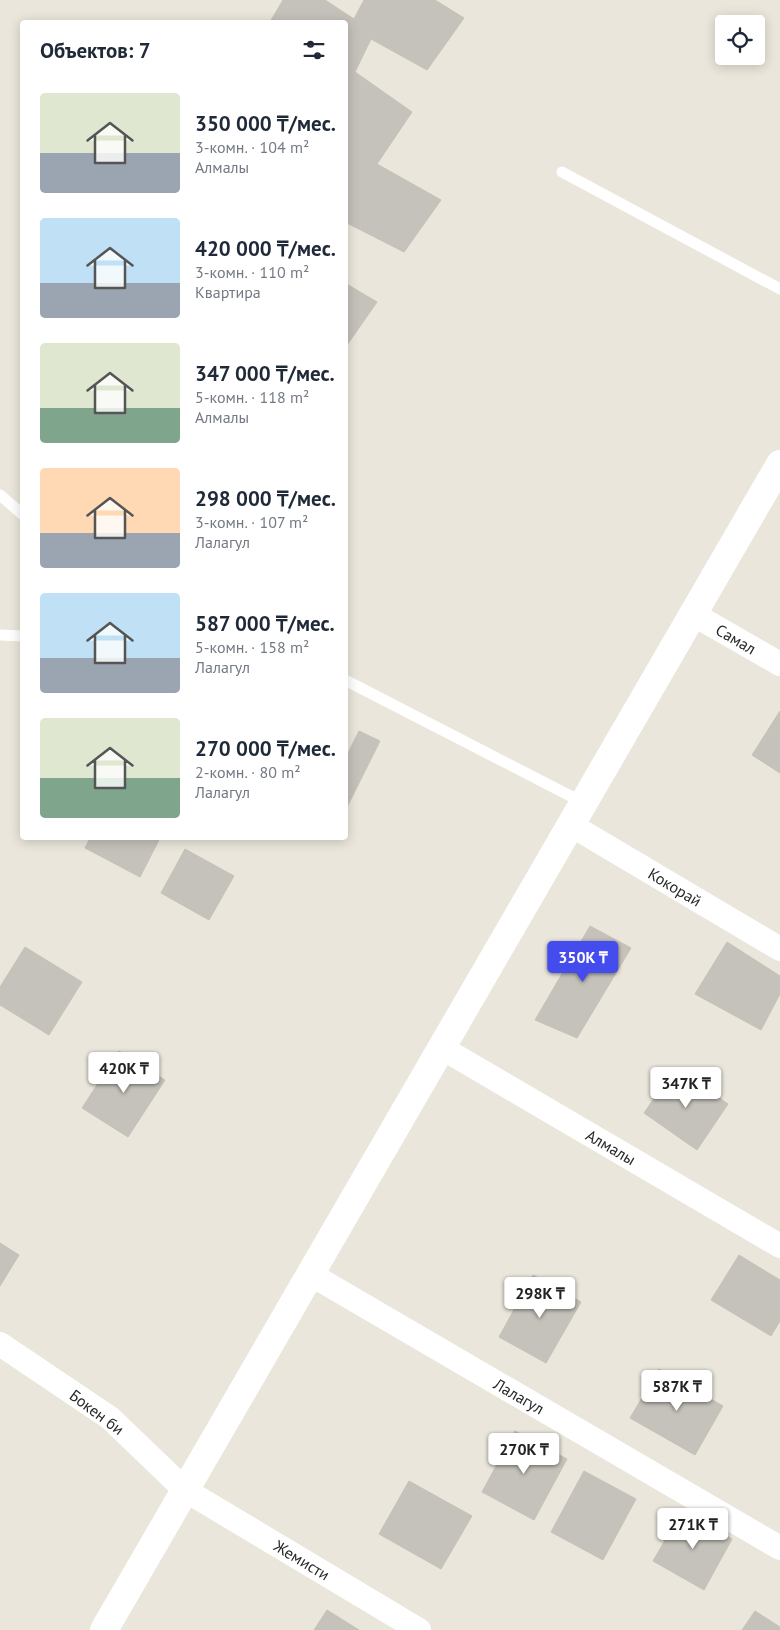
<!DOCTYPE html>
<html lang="ru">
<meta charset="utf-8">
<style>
body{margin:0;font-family:"PT Sans",sans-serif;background:#f6f6f7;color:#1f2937;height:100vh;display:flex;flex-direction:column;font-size:19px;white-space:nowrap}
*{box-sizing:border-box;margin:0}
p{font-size:16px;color:#747a83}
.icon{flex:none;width:28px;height:28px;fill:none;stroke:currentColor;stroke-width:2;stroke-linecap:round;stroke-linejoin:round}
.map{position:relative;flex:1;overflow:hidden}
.drawer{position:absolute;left:20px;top:20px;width:328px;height:820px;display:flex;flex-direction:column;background:#fff;border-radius:5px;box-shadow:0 2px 12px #0003}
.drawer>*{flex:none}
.controls{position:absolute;left:715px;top:15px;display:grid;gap:10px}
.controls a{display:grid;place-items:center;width:50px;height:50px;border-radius:5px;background:#fff;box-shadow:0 2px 12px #0003;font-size:25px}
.price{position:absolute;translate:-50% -42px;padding:0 11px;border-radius:5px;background:#fff;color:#222;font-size:16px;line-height:32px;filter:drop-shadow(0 1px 2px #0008)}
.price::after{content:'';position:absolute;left:50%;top:30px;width:15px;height:11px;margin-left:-8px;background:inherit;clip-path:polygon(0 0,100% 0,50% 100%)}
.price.active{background:#444cee;color:#fff}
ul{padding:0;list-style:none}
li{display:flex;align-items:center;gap:15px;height:125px;padding:0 20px}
li span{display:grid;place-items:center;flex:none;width:140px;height:100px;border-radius:5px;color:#555}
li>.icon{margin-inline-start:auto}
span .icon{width:60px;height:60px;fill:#fffc;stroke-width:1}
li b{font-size:21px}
h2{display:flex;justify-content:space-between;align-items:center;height:60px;padding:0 20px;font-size:21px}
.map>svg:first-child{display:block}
</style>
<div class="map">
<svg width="780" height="1630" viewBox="0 0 780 1630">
<rect width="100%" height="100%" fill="#eae6db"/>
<g fill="#c5c2bb" stroke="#c5c2b5">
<polygon points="283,0 325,0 354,19 364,0 435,0 464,18 427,70 371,39 355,72 412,112 377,164 441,200 404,252 345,222 345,22 270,22"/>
<polygon points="345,283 377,302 345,348"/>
<polygon points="780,711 780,773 752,755"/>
<polygon points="359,731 380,741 345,811 345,759"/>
<polygon points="90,838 160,838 140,877 85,848"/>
<polygon points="185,849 234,876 209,920 161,893"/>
<polygon points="590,926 631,948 577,1038 535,1020"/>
<polygon points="727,942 780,976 780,994 761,1030 695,994"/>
<polygon points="25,947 82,982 49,1035 0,1005 0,987"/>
<polygon points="119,1051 165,1080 128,1137 82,1108"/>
<polygon points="675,1068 728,1104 697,1150 644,1113"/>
<polygon points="0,1243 19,1255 0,1286"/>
<polygon points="739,1255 780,1280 780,1321 771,1336 711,1300"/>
<polygon points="533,1275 581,1302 546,1363 499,1337"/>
<polygon points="659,1369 723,1406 695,1455 630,1418"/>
<polygon points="515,1431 567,1459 534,1520 482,1492"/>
<polygon points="584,1471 636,1499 603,1560 551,1532"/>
<polygon points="409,1481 472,1516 441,1569 379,1534"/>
<polygon points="682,1511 732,1539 704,1590 653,1561"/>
<polygon points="327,1610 359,1630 314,1630"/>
<polygon points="755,1611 780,1627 780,1630 742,1630"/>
</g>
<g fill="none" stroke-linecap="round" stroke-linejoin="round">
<g stroke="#fff" stroke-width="11">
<polyline points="562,172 780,289"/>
<polyline points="0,495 22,514"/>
<polyline points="0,635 22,636"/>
<polyline points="345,680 584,803"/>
</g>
<g stroke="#fff" stroke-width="24">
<polyline points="693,614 780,664"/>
<polyline points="571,825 780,949"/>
<polyline points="442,1048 780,1246"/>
<polyline points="310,1274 780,1548"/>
<polyline points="0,1344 110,1418 185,1490 419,1630"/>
</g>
<polyline stroke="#fff" stroke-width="28" points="104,1630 780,464"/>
</g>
<g text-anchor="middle" stroke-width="5" stroke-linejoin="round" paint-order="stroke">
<g font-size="16" fill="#282828" stroke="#fff">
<text transform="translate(736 639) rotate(30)" y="6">Самал</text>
<text transform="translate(675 887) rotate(31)" y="6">Кокорай</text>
<text transform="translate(611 1147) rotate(30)" y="6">Алмалы</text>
<text transform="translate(519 1396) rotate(30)" y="6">Лалагул</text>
<text transform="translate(97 1412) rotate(37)" y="6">Бокен би</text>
<text transform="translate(302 1560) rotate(31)" y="6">Жемисти</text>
</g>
</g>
</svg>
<div class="controls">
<a><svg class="icon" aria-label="locate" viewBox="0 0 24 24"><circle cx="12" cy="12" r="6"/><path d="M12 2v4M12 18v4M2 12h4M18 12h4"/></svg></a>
</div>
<b class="price active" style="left:583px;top:983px">350K ₸</b>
<b class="price" style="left:124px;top:1094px">420K ₸</b>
<b class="price" style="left:686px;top:1109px">347K ₸</b>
<b class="price" style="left:540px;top:1319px">298K ₸</b>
<b class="price" style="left:677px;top:1412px">587K ₸</b>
<b class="price" style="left:524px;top:1475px">270K ₸</b>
<b class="price" style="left:693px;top:1550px">271K ₸</b>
<section class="drawer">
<h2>Объектов: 7<svg class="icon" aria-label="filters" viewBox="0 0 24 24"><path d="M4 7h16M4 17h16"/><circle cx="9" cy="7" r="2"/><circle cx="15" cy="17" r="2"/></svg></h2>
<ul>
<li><span style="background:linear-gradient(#dfe7d0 60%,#9aa5b1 0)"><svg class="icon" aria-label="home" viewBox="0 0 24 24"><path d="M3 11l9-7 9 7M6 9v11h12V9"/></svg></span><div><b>350 000 ₸/мес.</b><p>3-комн. · 104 m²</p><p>Алмалы</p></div></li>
<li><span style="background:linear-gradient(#bfe0f5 65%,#9aa5b1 0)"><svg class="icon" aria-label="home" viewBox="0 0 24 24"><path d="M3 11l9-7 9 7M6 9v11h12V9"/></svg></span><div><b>420 000 ₸/мес.</b><p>3-комн. · 110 m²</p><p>Квартира</p></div></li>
<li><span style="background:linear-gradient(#dfe7d0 65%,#7fa58c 0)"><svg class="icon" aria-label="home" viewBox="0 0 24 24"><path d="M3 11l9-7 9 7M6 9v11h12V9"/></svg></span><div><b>347 000 ₸/мес.</b><p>5-комн. · 118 m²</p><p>Алмалы</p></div></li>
<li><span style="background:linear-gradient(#ffd9b3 65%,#9aa5b1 0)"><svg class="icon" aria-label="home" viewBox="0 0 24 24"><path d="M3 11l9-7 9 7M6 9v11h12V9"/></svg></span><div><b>298 000 ₸/мес.</b><p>3-комн. · 107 m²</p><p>Лалагул</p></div></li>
<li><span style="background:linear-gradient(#bfe0f5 65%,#9aa5b1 0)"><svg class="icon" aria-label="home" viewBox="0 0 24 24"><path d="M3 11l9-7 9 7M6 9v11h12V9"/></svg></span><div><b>587 000 ₸/мес.</b><p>5-комн. · 158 m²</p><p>Лалагул</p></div></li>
<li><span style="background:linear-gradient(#dfe7d0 60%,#7fa58c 0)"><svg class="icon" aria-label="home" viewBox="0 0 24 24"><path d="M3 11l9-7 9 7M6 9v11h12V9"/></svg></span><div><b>270 000 ₸/мес.</b><p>2-комн. · 80 m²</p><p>Лалагул</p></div></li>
</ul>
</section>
</div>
